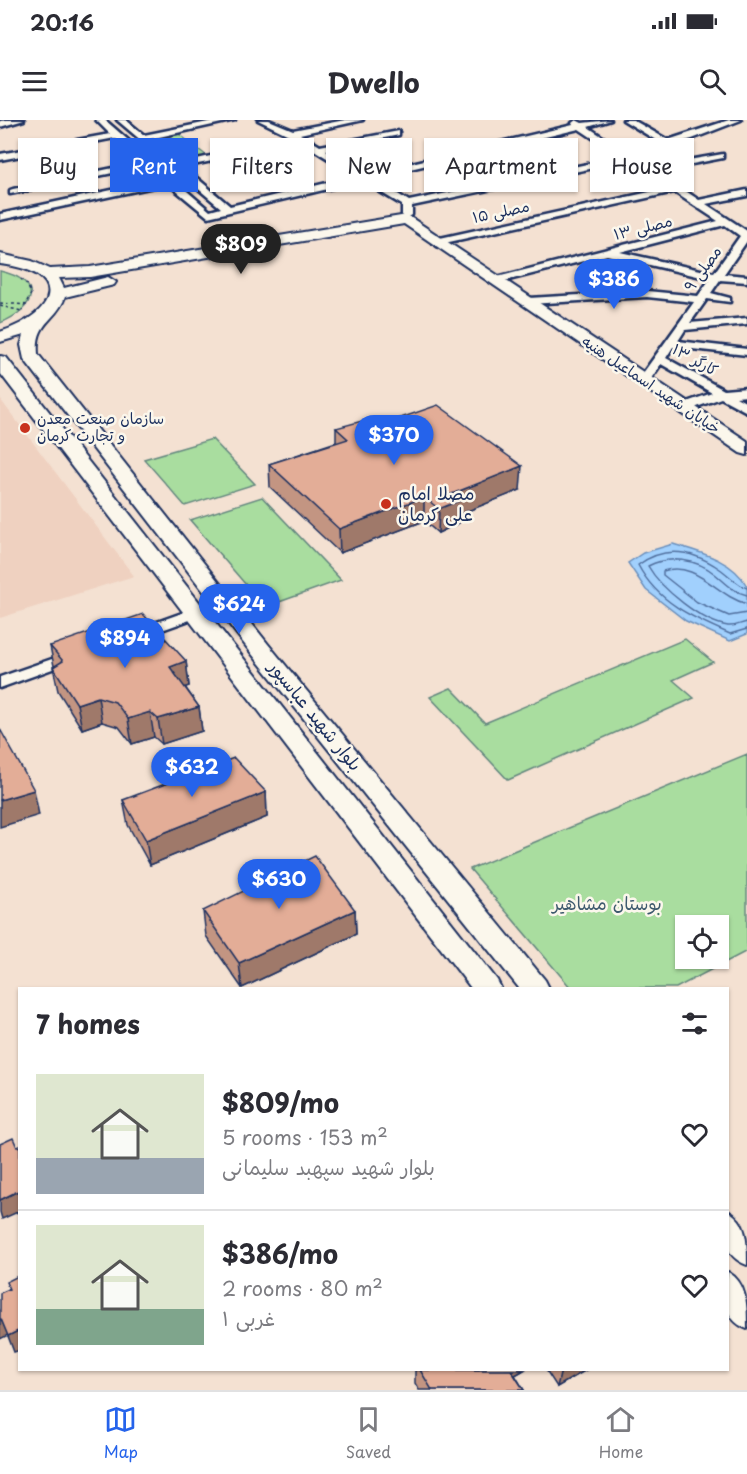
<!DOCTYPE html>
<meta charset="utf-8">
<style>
body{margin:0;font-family:"Playpen Sans","Playpen Sans Arabic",sans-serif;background:#f2f2f3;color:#2b2b33;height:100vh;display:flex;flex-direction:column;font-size:22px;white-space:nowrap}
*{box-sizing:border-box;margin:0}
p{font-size:20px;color:#7c7c81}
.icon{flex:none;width:33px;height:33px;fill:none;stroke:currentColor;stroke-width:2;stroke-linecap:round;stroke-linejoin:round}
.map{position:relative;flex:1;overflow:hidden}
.side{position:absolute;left:18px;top:867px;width:711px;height:384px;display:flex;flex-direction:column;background:#fff;border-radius:0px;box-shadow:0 2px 4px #0004}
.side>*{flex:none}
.banner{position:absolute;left:18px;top:18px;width:711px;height:54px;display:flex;gap:12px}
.fabs{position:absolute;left:675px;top:795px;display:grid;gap:12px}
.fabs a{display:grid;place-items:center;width:54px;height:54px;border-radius:0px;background:#fff;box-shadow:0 2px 4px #0004;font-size:30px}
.price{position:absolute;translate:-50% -51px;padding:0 14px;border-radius:21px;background:#2563eb;color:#fff;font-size:20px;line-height:39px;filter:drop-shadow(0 2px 3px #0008)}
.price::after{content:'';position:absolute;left:50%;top:36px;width:18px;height:14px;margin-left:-9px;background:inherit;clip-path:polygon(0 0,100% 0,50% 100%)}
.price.selected{background:#222;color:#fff}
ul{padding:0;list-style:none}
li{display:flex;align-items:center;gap:18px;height:150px;padding:0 18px}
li+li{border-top:2px solid #e1e1e2}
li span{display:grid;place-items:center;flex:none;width:168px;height:120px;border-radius:0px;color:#555}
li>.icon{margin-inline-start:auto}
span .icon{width:72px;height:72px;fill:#fffc;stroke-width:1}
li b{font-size:26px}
h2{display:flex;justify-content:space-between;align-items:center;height:72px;padding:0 18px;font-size:26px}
.pill{padding:0 21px;border-radius:0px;background:#fff;box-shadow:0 2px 4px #0004;font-size:21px;line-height:54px}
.pill.selected{background:#2563eb;color:#fff}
.status{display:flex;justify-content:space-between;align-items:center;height:42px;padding:0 30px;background:#fff;direction:ltr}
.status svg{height:16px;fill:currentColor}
header{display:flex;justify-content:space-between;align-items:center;height:78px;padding:0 18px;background:#fff;font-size:27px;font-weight:700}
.menu{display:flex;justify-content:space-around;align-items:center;height:84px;border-top:2px solid #e1e1e2;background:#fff;font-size:16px;color:#7c7c81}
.menu a{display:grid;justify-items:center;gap:3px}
.menu .selected{color:#2563eb}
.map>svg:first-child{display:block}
</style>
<div class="status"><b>20:16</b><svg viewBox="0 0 49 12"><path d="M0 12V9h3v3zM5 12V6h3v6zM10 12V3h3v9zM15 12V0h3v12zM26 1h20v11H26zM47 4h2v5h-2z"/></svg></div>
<header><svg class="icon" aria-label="menu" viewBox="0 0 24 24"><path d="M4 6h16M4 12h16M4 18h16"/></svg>Dwello<svg class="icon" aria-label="search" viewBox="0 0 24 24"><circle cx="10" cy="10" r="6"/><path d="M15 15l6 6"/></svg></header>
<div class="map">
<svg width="747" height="1270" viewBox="0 0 747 1270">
<rect width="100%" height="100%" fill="#f4e1d2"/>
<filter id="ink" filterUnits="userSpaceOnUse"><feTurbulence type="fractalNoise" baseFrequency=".0167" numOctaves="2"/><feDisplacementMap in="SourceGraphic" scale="12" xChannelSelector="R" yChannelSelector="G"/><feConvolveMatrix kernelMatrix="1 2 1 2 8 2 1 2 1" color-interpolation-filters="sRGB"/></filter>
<g filter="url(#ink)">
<polygon fill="#efd1c0" points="0,279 134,456 0,498"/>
<g fill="#a9dd9f" stroke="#62867e" stroke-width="1.5" fill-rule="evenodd">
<polygon points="179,14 207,36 181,42 153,19"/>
<path d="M0,151C44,161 37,188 0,203Z"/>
<polygon points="212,319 255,364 185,386 144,339"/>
<polygon points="262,377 341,460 265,487 190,400"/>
<polygon points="685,519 713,542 673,560 694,578 508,660 430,577 451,568 485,603"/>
<path d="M747,634V831L676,868H571L470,749ZM686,806H718V838H686Z"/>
</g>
<path fill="#a1d0fd" stroke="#6b90bd" stroke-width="1.5" d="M673,424C700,432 733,440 747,466V514L730,521L686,501L646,470L628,443L643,433Z"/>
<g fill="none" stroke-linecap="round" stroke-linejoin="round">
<g stroke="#516f9e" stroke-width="1.5">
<path d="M747,468C737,465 729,455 720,449C694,431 665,425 638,445C657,482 693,498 730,514L747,509"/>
<path d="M747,475C733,472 726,463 715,454C697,439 669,435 648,446C661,469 702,502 728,506C735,507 741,503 747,502"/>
<path d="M747,484C716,476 697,440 663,451V455L697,482L729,496L747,493"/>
</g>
<g stroke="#1b2f5e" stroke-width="5">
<g id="minor">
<polygon points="7,0 24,0 0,7 0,1"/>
<path d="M96,0H105L210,91L221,88L117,0H126L144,15L218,0H235L150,19L178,43L295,18L258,0H269L293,10L345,0H363L300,14L320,26L399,11V15L326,30L365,54L573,5L572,3L576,0L582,3L611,0L588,7L624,31L659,22L623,0H633L668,20L729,0H741L692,19L631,35L649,47L723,34V38L656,51L699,80L747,70V76L706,84L747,111V121L724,154L747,156V162L720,160L711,173L730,178V182L707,179L690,203L747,198V204L685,210L678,221L747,229V235L673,227L666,238L724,270L747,268V276L736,277L747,283V292L721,278L689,290H681L679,287L681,284L712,273L661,244L648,263L644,264L638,260L694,182L647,177L529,184L523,181L529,178L647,171L698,176L710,159L607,135L497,163L492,160L493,158L718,101L674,72L440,124L435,121L440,118L668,68L627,41L412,86V95L407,98L402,95V85L362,61L208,97L168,64L0,100V94L163,59L147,46L10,74V70L13,69L142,42L115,18L0,40V34L110,14ZM579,9L621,37L409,81L372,58ZM301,22L356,56L230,86L184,47ZM725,105L740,116L714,153L620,132Z"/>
<polygon points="196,488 201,490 203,493 201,496 134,520 126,515 129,512"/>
<polygon points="75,531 80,533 83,536 80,539 0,568 0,557"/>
</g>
</g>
<g stroke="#1b2f5e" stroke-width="4">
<g id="secondary">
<path d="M407,95L747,321V335L740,333L404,104L90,157L59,158L64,168L108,157L116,162L114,165L65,177C56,202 35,201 38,234L268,524L545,860L549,868H519L252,534L24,239L21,225L24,215L0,222V212C58,193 71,152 0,144V134L32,141L50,149L90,147Z"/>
<polygon points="0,236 6,237 497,860 501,868 471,868 0,253"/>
<path d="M728,1091C747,1101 747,1121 747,1145C721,1135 725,1115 728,1091Z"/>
<path d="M728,1152C747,1163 747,1184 747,1209C721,1198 725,1176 728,1152Z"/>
</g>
</g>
<g stroke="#1b2f5e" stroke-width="1.5" stroke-dasharray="3 3" stroke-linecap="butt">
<polyline points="21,159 27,164 31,174 22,190"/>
<polyline points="0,183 27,185"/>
<polyline points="0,186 22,191"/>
</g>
<use href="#minor" fill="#fbf7ec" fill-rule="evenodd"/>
<use href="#secondary" fill="#fbf7ec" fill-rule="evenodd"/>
</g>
<g fill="#c39582" stroke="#1b2f5e" stroke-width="1.5">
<polygon points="336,308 372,308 520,370 460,394 459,403 438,413 424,401 340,433 270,367 269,344 336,322"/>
<polygon points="50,526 186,541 189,566 185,567 199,587 202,611 162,624 154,617 132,624 119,607 102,602 82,609 58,571 53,547 54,546"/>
<polygon points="266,672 267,697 150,745 128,705 123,680"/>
<polygon points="355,790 356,814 242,868 206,816 203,791"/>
<polygon points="415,1250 524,1250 515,1255 524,1270 419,1270 415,1263"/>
<polygon points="546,1250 586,1250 557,1267"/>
</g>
<g fill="#9f796a" stroke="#1b2f5e" stroke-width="1.5">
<polygon points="522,346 520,370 460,394 459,403 438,413 439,389 449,375"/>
<polygon points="424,377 424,401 340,433 339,409"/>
<polygon points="186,541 189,566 173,572 170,547"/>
<polygon points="98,577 102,602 82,609 77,584"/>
<polygon points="199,587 202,611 162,624 158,599"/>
<polygon points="150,592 154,617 132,624 128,599"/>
<polygon points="34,670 39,695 0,707 0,680"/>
<polygon points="266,672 267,697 150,745 146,720"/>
<polygon points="355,790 356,814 242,868 239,843"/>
<polygon points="20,1070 20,1091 2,1099 0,1092 0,1080"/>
<polygon points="0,1199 1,1199 8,1215 0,1219"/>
<polygon points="20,1210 20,1230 14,1232 8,1216"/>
<polygon points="505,1250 524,1250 503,1262"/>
<polygon points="561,1250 586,1250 557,1267"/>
</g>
<g fill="#e3ad97" stroke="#1b2f5e" stroke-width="1.5">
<polygon points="438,285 522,346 449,375 461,380 439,389 424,377 339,409 269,344 348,319 336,308 362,301 372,308"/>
<polygon points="143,494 186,541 170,547 199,587 158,599 150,592 128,599 115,582 98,577 77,584 53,547 63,541 50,526"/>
<polygon points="0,609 34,670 0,680"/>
<polygon points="234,638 266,672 146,720 123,680"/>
<polygon points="315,736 355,790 239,843 203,791"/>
<polygon points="13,1018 17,1027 20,1026 20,1070 0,1080 0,1024"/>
<polygon points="20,1155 20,1210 8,1216 1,1199 0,1199 0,1173 9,1169 6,1162"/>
<polygon points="420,1250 511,1250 524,1270 432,1270"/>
</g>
</g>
<g fill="#c8321e" stroke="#fbf7ec" stroke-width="2">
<circle cx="25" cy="308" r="6"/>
<circle cx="386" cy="384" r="6"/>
</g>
<g text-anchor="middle" stroke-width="5" stroke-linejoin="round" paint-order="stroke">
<g font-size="15" fill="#1b2f5e" stroke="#fbf7ec">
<text transform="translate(501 92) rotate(-12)" y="5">مصلی ۱۵</text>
<text transform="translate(643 108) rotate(-14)" y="5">مصلی ۱۳</text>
<text transform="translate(703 149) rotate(-54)" y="5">مصلی ۹</text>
<text transform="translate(695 240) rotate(29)" y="5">کارگر ۱۳</text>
<text transform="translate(651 265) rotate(34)" y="5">خیابان شهید اسماعیل هنیه</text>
</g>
<g font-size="15" fill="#1b2f5e" stroke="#fbf7ec" text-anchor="start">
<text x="37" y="304">سازمان صنعت معدن<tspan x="37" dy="17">و تجارت کرمان</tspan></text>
</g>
<g font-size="18" fill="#1b2f5e" stroke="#fbf7ec" text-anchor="start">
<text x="398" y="380">مصلا امام<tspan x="398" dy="21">علی کرمان</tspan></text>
</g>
<g font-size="18" fill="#1b2f5e" stroke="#fbf7ec">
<text transform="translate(315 596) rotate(51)" y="6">بلوار شهید عباسپور</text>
</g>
<g font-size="18" fill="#3e5a6e" stroke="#fbf7ec">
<text x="607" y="790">بوستان مشاهیر</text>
</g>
</g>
</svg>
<div class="fabs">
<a><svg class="icon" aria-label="locate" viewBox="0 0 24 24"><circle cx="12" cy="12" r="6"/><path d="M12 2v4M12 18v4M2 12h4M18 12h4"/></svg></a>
</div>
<b class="price selected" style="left:241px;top:155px">$809</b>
<b class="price" style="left:614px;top:190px">$386</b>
<b class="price" style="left:394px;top:346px">$370</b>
<b class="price" style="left:239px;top:515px">$624</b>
<b class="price" style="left:125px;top:549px">$894</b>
<b class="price" style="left:192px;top:678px">$632</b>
<b class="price" style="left:279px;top:790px">$630</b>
<div class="banner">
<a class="pill">Buy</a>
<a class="pill selected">Rent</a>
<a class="pill">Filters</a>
<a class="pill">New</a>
<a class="pill">Apartment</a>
<a class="pill">House</a>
</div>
<section class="side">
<h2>7 homes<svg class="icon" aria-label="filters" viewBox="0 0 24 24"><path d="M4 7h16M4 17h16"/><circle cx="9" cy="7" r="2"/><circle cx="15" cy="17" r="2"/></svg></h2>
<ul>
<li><span style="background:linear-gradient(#dfe7d0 70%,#9aa5b1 0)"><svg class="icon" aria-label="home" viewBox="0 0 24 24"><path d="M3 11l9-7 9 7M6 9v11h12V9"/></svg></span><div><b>$809/mo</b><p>5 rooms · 153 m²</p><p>بلوار شهید سپهبد سلیمانی</p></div><svg class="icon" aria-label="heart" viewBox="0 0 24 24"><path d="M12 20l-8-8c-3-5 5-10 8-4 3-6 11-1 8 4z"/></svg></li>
<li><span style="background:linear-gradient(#dfe7d0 70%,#7fa58c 0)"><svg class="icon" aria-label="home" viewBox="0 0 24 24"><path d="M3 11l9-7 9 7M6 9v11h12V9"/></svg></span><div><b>$386/mo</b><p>2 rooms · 80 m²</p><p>۱ غربی</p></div><svg class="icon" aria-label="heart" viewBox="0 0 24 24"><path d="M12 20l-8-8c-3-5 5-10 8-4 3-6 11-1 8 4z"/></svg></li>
</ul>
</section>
</div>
<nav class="menu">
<a class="selected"><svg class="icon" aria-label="map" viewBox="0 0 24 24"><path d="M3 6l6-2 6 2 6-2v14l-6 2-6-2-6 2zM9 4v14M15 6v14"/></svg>Map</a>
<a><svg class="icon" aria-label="saved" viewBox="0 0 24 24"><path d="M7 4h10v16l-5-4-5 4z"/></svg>Saved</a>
<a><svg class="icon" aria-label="home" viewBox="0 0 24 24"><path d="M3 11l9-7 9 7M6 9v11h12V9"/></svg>Home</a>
</nav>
